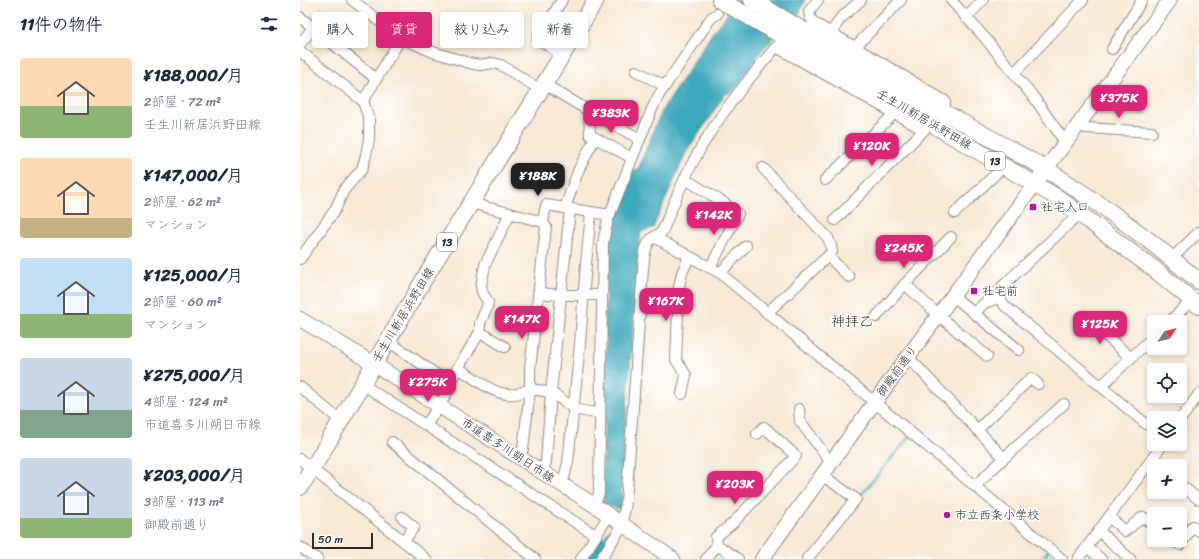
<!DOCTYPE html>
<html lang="ja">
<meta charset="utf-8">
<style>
body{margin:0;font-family:Sriracha,"Klee One",sans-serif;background:#f2f2f3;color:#1f2937;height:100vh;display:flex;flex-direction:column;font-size:15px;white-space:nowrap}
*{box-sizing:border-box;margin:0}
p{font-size:13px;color:#747a83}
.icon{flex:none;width:22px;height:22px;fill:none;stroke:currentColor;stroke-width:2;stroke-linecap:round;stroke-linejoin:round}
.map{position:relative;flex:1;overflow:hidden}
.details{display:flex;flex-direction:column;background:#fff;width:300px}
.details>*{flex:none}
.hud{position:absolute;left:12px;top:12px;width:380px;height:36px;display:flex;gap:8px}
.needle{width:26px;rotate:54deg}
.buttons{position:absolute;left:847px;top:315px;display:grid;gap:8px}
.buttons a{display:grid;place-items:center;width:40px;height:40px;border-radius:4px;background:#fff;box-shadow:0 2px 6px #0003;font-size:20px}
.scale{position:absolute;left:12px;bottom:10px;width:61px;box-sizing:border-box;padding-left:4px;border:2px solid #2b2b2b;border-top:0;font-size:11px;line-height:14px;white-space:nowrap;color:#2b2b2b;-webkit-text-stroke:3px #fff;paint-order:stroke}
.price{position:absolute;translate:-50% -34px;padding:0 9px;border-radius:8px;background:#db2777;color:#fff;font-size:13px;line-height:26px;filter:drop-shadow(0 1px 2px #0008)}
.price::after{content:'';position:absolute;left:50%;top:24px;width:12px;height:9px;margin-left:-6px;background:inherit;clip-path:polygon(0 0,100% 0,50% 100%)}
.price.active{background:#222;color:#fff}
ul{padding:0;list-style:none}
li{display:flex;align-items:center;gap:12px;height:100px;padding:0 20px}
li span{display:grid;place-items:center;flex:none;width:112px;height:80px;border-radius:4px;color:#555}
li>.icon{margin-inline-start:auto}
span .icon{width:48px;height:48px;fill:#fffc;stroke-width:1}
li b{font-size:17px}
h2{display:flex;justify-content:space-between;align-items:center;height:48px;padding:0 20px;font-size:17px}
.pill{padding:0 14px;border-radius:4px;background:#fff;box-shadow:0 2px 6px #0003;font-size:14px;line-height:36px}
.pill.active{background:#db2777;color:#fff}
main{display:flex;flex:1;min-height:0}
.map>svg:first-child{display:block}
</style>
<main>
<section class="details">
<h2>11件の物件<svg class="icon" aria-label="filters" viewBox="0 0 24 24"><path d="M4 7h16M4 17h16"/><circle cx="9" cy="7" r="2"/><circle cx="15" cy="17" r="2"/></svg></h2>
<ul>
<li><span style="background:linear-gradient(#ffd9b3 60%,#8fb573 0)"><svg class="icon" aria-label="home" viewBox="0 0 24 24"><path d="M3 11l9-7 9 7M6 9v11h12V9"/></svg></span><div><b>¥188,000/月</b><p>2部屋 · 72 m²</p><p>壬生川新居浜野田線</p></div></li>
<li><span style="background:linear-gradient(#ffd9b3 75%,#c2b280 0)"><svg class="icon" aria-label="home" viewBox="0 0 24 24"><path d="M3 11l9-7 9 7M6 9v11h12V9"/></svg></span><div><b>¥147,000/月</b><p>2部屋 · 62 m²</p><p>マンション</p></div></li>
<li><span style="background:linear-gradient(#bfe0f5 70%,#8fb573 0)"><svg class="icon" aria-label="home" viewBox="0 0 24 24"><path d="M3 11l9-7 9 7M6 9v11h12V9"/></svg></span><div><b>¥125,000/月</b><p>2部屋 · 60 m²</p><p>マンション</p></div></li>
<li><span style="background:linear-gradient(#c9d6e8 65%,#7fa58c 0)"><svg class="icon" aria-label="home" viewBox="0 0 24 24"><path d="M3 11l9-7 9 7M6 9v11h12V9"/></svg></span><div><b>¥275,000/月</b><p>4部屋 · 124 m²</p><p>市道喜多川朔日市線</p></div></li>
<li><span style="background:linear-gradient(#c9d6e8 75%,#8fb573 0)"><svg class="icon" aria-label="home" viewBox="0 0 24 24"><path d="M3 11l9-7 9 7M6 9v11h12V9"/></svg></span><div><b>¥203,000/月</b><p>3部屋 · 113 m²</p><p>御殿前通り</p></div></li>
</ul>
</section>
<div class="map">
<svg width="899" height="559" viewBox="0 0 899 559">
<rect width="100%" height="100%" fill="#fff"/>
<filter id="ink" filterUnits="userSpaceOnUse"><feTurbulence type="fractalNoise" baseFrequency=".025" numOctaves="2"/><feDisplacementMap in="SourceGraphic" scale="8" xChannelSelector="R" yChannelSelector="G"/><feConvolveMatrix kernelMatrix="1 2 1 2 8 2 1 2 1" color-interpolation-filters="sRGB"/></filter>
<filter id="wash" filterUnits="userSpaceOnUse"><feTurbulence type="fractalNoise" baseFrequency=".012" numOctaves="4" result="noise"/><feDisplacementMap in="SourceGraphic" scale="16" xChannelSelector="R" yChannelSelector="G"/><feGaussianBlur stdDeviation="0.9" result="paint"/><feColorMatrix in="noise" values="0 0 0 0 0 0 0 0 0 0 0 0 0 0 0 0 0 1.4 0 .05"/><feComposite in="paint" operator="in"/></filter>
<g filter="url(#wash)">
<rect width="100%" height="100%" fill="#f7e9d6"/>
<g fill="#3da9bc" stroke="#346a74">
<polygon points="433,0 505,0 499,14 483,25 470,42 465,46 433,92 425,94 385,155 353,228 341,232 338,256 321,492 322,505 320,509 308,506 303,500 303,458 305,458 305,452 303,452 306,391 304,390 307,337 304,337 308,245 310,243 311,235 309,235 311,224 327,181 330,180 332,172 339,167 355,126 364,107 417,26 426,16"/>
<polygon points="299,534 308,541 297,559 283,559"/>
</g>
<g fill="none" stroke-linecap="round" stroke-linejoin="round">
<g stroke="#3da9bc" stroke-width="2.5">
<polyline points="560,496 610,436 611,438"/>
<polyline points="303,540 312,528"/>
<polyline points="741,559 748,552 747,551"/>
</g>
</g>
</g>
<g filter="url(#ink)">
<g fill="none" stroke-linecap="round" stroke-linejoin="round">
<g stroke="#918a80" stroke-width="12">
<g id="street">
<polyline points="52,0 101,38 133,52 173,64 180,65 193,63 201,65 241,90"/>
<polyline points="262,0 238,39 262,55"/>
<polyline points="518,0 509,11 510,17 513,22 645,101 644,117"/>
<polyline points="651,0 685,38 735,99 765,142"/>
<polyline points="0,17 76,79"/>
<polyline points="666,18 683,0"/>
<polyline points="531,33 540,19 561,0"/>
<polyline points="0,44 13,28"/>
<polyline points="555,47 601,0"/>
<polyline points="812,49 842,0"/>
<polyline points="0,51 63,101 101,38"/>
<polyline points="336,71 365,86"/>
<polyline points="714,73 783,0"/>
<polyline points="244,84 289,111 340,139"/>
<polyline points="289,111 290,135 332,158"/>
<polyline points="779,123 786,128 852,132"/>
<polyline points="463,168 528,238 531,246 532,252 528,256 467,313"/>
<polyline points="385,179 426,204"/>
<polyline points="525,180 594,114"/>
<polyline points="171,203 243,222 246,205 310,215"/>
<polyline points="265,208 278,171 295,138"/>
<polyline points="655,213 704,166"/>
<path d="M779,214L707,282L699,290C699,296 701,301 705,306L846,424"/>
<polyline points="354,237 420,273 762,559"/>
<polyline points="528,256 549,277"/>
<polyline points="0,259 35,210 44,190 62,169 66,155 69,139 69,119 63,101"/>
<polyline points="871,259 899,232"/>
<polyline points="410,268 438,214"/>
<polyline points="420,273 446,246"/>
<polyline points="605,284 638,315 687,356"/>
<polyline points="238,293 261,295 302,295"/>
<polyline points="653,296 719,350"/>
<polyline points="674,313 686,302 700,298"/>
<polyline points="784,316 831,358"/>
<polyline points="576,317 605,284 651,237"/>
<polyline points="869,322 892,300"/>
<polyline points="180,332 205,347"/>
<path d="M88,341L149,383L158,368C172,376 191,393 207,394C213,395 220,393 225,391C232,389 241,390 247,392C257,394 264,402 273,408C281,412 291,412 300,413"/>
<polyline points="608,357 704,458 675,486"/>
<polyline points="158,368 180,332 180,323 187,307 188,302 182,292 181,286 185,265 210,213"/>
<polyline points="62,384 295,535"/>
<polyline points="801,386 854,336"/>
<polyline points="0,387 41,421"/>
<polyline points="382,394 386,375 376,360 379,287 382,273 389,257"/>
<polyline points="499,409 500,421 531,463"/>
<polyline points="880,420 899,394"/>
<polyline points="126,425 139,406 151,386 149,383"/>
<polyline points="677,430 731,378 738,384"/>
<polyline points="92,442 235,559"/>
<polyline points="219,457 223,449 230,390 230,369 246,227 243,222"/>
<polyline points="704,458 764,404"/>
<polyline points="0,459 12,469 126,559"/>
<polyline points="242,472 246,462 251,393 270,209"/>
<polyline points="880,484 898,499"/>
<polyline points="262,485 268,463 280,344 285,275 291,213"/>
<polyline points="294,505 299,494 303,243 308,219 352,109 359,95 411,18 417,14"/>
<polyline points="102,517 114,527 104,541"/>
<polyline points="809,517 825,531 843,517 854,526"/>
<polyline points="799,531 830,559"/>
<polyline points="870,540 880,545 893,526 899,531"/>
<polyline points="0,547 17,559"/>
<polyline points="787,547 801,559"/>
<polyline points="281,559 309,515"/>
<path d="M301,559L320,529L322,523L326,503L343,269C344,260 344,247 351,239C354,236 358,235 362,232C372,208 381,184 393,162C415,120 445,83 476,47L624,130L535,220"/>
<polyline points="406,559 417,545"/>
<polyline points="438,559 417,545 416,537 434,522 496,456 464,427 457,434"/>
<polyline points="507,559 556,499 522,475"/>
<polyline points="778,559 863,444"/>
</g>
</g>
<g stroke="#918a80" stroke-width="16">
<g id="secondary">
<polyline points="0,319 74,364 242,472 294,505 373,559"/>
<polyline points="462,559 574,403 870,0"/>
</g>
</g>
<g stroke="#918a80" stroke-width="18">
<g id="primary">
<polyline points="420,0 479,34 758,198 854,269 899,306"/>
<polyline points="452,0 618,98 746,169 805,208 847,239 899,281"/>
<polyline points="0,487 17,461 126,276 296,0"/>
</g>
</g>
<use href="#street" stroke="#fff" stroke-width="10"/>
<use href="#secondary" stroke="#fff" stroke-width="14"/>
<use href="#primary" stroke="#fff" stroke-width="16"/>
</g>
</g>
<g fill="#b5179e" stroke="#fff" stroke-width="1.5">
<rect x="729" y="203" width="8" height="8" rx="2"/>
<rect x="670" y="287" width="8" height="8" rx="2"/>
<circle cx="647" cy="515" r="4"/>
</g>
<g text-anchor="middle" stroke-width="3" stroke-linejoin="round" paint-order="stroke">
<g fill="#fff" stroke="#6b6b6b" stroke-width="1">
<rect x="685" y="152" width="20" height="18" rx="3"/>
<rect x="137" y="233" width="20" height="18" rx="3"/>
</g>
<g font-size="11" font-weight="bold" fill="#2b2b2b">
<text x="695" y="165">13</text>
<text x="147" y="246">13</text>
</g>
<g font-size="12" fill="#2b2b2b" stroke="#fff">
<text transform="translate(624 119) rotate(30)" y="4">壬生川新居浜野田線</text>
<text transform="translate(103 315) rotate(-59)" y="4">壬生川新居浜野田線</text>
<text transform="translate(597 371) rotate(-54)" y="4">御殿前通り</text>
<text transform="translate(208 450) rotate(33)" y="4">市道喜多川朔日市線</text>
</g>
<g font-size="12" fill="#2b2b2b" stroke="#fff" text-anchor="start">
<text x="741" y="211">社宅入口</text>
<text x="682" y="295">社宅前</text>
<text x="655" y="519">市立西条小学校</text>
</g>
<g font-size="14" fill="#2b2b2b" stroke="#fff">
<text x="552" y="326">神拝乙</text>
</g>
</g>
</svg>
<div class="buttons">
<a><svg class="needle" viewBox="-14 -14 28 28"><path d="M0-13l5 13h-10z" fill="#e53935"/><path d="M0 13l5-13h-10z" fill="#747a83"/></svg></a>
<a><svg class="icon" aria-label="locate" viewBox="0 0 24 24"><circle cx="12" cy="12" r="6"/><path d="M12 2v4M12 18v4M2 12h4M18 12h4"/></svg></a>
<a><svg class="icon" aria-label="layers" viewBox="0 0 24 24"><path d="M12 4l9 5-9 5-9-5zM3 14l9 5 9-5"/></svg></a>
<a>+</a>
<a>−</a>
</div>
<div class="scale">50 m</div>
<b class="price" style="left:819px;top:119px">¥375K</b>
<b class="price" style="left:311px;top:134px">¥383K</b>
<b class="price" style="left:572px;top:167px">¥120K</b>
<b class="price active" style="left:238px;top:197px">¥188K</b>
<b class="price" style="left:414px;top:236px">¥142K</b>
<b class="price" style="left:604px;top:269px">¥245K</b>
<b class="price" style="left:366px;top:322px">¥167K</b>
<b class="price" style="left:222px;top:340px">¥147K</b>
<b class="price" style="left:800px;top:345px">¥125K</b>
<b class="price" style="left:128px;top:403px">¥275K</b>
<b class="price" style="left:435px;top:505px">¥203K</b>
<div class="hud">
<a class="pill">購入</a>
<a class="pill active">賃貸</a>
<a class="pill">絞り込み</a>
<a class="pill">新着</a>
</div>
</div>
</main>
